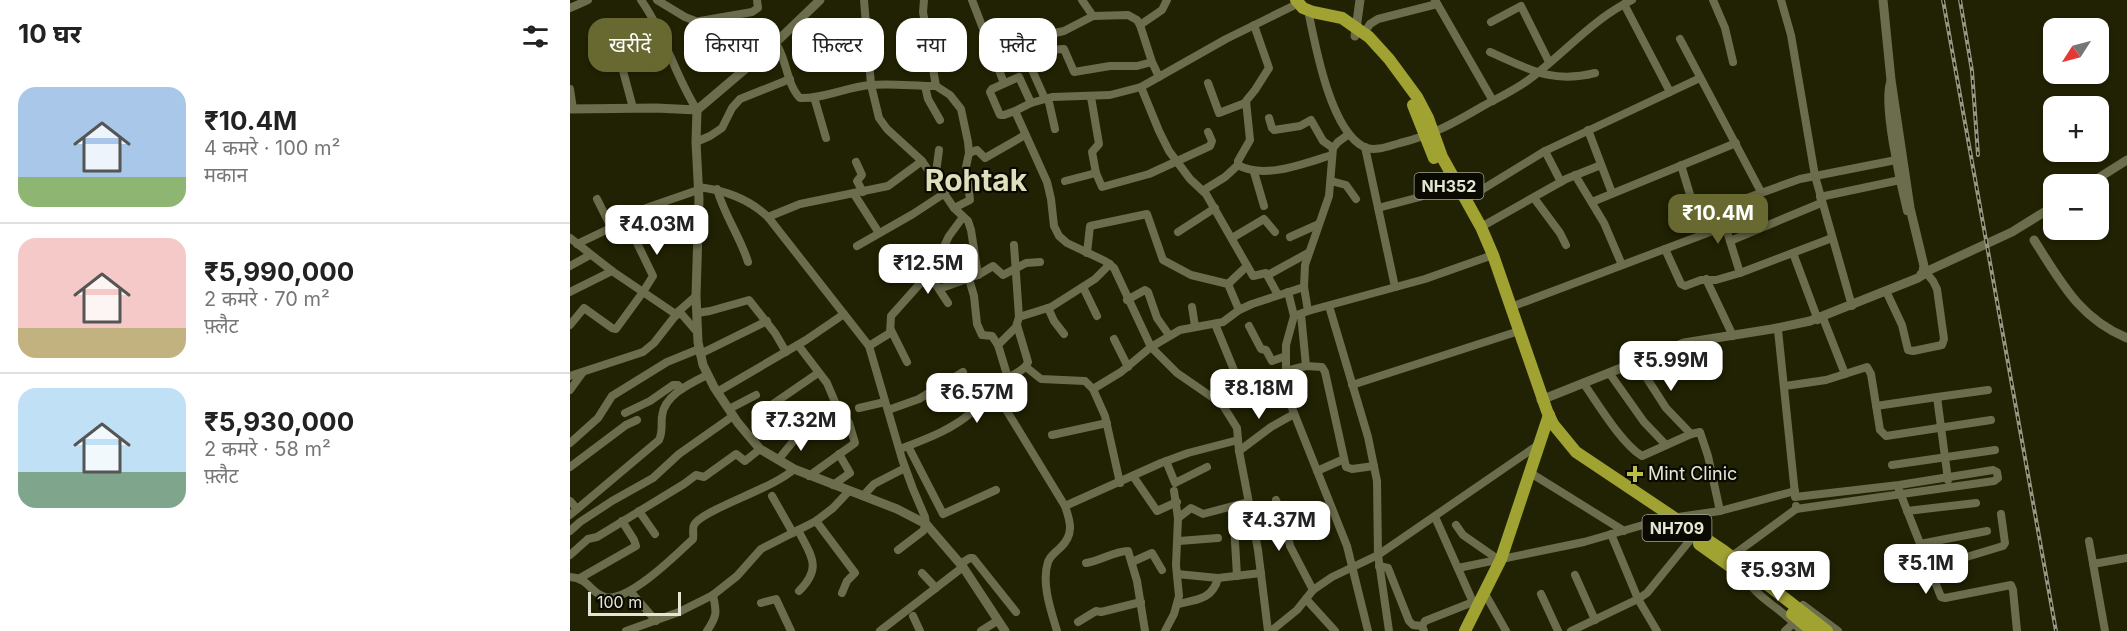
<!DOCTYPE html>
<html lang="hi">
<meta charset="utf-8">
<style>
body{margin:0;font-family:Inter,"Noto Sans Devanagari",sans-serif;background:#f2f2f2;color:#222;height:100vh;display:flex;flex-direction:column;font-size:22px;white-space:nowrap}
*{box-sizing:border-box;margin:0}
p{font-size:20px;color:#767676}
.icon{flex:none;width:33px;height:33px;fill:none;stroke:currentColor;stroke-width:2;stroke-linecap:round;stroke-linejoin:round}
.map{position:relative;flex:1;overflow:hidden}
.side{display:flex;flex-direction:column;background:#fff;width:570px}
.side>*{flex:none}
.guide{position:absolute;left:18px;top:18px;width:570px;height:54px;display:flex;gap:12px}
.needle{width:39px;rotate:234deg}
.fabs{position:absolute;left:1473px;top:18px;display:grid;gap:12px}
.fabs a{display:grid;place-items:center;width:66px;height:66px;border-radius:12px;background:#fff;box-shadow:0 2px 4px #0004;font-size:30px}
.scale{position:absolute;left:18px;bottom:15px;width:93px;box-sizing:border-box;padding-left:6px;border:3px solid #e4e6d4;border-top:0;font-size:16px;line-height:21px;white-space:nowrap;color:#e4e6d4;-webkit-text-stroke:4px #0a0a02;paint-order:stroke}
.price{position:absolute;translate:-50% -51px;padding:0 14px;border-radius:12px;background:#fff;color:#222;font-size:20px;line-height:39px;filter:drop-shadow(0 2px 3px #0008)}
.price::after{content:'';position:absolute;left:50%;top:36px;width:18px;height:14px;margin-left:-9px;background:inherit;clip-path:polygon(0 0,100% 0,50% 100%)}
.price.current{background:#676931;color:#fff}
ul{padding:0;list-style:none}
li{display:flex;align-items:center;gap:18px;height:150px;padding:0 18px}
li+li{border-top:2px solid #e0e0e0}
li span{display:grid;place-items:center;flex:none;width:168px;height:120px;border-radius:18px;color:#555}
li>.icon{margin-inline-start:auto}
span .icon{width:72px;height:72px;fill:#fffc;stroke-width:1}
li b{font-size:26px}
h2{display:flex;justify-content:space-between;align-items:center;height:72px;padding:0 18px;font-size:26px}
.pill{padding:0 21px;border-radius:18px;background:#fff;box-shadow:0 2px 4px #0004;font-size:21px;line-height:54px}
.pill.current{background:#676931;color:#fff}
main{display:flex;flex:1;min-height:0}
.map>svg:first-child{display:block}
</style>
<main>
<section class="side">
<h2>10 घर<svg class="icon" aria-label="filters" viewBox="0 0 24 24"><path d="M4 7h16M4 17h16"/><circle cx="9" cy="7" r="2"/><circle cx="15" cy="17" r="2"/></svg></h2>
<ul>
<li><span style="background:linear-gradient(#a9c7e8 75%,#8fb573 0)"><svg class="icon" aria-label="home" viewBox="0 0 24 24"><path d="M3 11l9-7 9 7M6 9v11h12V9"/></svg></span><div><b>₹10.4M</b><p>4 कमरे · 100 m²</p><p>मकान</p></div></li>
<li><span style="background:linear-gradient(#f6c9c9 75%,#c2b280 0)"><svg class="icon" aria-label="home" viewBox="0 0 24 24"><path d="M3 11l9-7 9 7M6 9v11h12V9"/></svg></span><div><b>₹5,990,000</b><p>2 कमरे · 70 m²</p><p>फ़्लैट</p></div></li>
<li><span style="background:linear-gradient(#bfe0f5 70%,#7fa58c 0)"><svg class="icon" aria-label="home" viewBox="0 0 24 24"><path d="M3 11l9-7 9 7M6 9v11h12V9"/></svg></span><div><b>₹5,930,000</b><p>2 कमरे · 58 m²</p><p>फ़्लैट</p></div></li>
</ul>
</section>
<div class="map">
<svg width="1557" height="631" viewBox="0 0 1557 631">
<rect width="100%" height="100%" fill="#212203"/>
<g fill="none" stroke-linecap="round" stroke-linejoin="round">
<g stroke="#6b6d4c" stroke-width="8">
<path d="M71,0C95,34 105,76 127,110"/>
<polyline points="87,0 115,17 165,36 195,52"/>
<polyline points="294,0 301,85 309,118 317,129 352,161 384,208 398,221 401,230 408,275"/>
<polyline points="354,0 353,12 366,86 380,95 391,109 398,142 399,153 396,167 400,200 384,208"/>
<polyline points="402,0 434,83"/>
<polyline points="512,0 523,16"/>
<polyline points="865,0 923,101"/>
<polyline points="1143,0 1155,28 1163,62"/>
<polyline points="1211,0 1221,35 1245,176 1282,306"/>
<polyline points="1054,4 1100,92"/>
<polyline points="0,8 18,0"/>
<path d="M738,10C745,44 760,130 794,147C805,152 819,146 830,143C863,135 884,123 913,106C928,98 943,91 957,81C993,55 1021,20 1062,0"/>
<polyline points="130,21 182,12 188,8 187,0"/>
<polyline points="921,22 951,6 979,62"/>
<polyline points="570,25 592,10 597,0"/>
<polyline points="794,33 800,24 808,19 867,4"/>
<polyline points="1110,39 1191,192"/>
<polyline points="45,41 63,108"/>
<path d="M205,42C217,58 216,84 230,98C253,99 277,87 300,85C321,83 344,86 366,86"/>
<path d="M920,52C959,69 981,84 1025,73"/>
<polyline points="582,62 567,66 540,66 504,72 494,49 477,50 471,36 494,31 523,16 558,15 567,20 570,25 582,62 589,77"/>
<polyline points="459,63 475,99"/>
<path d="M1321,80C1311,99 1331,187 1337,211"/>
<polyline points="638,83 649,113 675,103"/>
<polyline points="355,86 358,99 370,120"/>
<polyline points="571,87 589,131 599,151 620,179 636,194 683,276 696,273 708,295"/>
<polyline points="0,89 3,109"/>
<polyline points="244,97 256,138"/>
<polyline points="521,97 529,144 522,152 526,173 532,187 579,174 640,146 642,141 638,132"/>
<polyline points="478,98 485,129"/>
<polyline points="461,103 482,97 540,95 571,87 656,39 723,6"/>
<polyline points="445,111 434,115 430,115 420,92 422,89 449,77 461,103 445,111 477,182 481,199 484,226 489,236 497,243 535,261 544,268 581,347 607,373 652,404 667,428 669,451 688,550 698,631"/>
<polyline points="699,118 702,128 704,130 730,126 741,120 753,141 763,148"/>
<polyline points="1018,130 1042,193"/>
<polyline points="779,134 768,142 763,148 759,196 735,265 734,287 738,311 724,316 716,345 716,379 720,403 777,546 798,631"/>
<polyline points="126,142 140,136 152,128 162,108 170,99 220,79"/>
<polyline points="795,147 825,287"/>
<polyline points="975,151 991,182"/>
<polyline points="399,153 407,150 415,158 455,135"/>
<polyline points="286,162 292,175 287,181 293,192"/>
<path d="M668,165C694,180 735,163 762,155"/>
<polyline points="1111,165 1125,211 1129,215 1230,179 1326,160"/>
<polyline points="684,172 694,206"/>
<polyline points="1005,175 1034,223 1052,265"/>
<polyline points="365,180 369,150"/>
<polyline points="495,181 526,173"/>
<polyline points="761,181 776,185 786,199"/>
<path d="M128,187C154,190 178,198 198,217L299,346L332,459L343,489L355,517L356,524L353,531L328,550"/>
<path d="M147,189C154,215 170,236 178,262"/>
<polyline points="634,190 655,177 668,165 668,161 680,140 676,101 685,90 699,68 684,25"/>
<polyline points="284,194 309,233"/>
<polyline points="1250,197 1330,180"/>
<polyline points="964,198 990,233 996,245"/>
<polyline points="27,199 41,227"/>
<polyline points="895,200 975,151 1130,78"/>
<polyline points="1022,202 1166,143"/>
<polyline points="808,208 850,197"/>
<polyline points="1150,209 1170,273"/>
<polyline points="198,217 230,204 318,186 352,161"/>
<polyline points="911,227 996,179 1031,165"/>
<polyline points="608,232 645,208"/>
<polyline points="720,237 749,224"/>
<polyline points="0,238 42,271 107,315"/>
<polyline points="662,238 694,219 705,232"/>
<polyline points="1160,241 1251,203"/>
<polyline points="7,244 70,214 76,208 128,190"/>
<polyline points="444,245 449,317"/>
<polyline points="287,246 343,214 375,193"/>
<polyline points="1095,249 1111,284 1115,286 1131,280 1146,280 1170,273 1262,238"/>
<polyline points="517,253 520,226 577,214 593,260 621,275 658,284 669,310"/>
<polyline points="1223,253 1248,320"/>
<polyline points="0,266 20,255"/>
<polyline points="359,274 378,303"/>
<polyline points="698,275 738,253"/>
<polyline points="399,279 404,296 407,324 412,335 422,336 428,345"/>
<polyline points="1136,279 1163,336"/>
<polyline points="658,284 677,266"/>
<polyline points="513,287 527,316"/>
<polyline points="369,289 408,275 423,266 433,275 456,263 470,262"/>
<polyline points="1316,291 1332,325 1338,350 1343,351 1372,345 1374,339 1367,289 1363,281 1353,269"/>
<polyline points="0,292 42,271"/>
<polyline points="718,292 724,316"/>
<polyline points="557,300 575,290 578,292 587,318 599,335"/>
<polyline points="759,306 798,437 807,481 808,555 819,631"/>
<polyline points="622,307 625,326"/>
<polyline points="941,307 1156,226"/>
<polyline points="478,308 484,321 494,334"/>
<polyline points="109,311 127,332"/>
<polyline points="738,311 855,279 923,255"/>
<polyline points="127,313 140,311 179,300 205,333 216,352"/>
<polyline points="731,314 736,366"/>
<polyline points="1253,318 1275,374"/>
<polyline points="645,324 666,375"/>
<polyline points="0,325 14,308 42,328 46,329 73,292 83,276 56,220"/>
<polyline points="679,326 691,349 696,350 702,361 716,356"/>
<polyline points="321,330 337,362"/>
<polyline points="1208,330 1225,494"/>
<polyline points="544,339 558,367"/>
<polyline points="228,345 257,383 265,402 279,423 285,443 239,476"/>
<polyline points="299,346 320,333 321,316 363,269 379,236 393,217"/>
<polyline points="130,354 197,321"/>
<polyline points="1067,363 1096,408 1121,434"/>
<polyline points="456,367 471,379 515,381 523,389 535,416 550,483"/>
<polyline points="716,371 736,366 752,367 755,372 776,467 782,469 804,466"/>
<polyline points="1040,374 1074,422 1096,445"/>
<polyline points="0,376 73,352 84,343 109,311 126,296"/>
<polyline points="438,378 428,345 446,327 449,317 481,307 525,279 540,264"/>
<path d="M1014,384C1028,404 1052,444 1072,456L1121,434L1130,432L1138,456L1150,511"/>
<polyline points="782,385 949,331"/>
<polyline points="1215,386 1256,380 1297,367 1301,374 1310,430 1316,436 1421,420"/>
<polyline points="523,389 551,372 581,347 610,330 653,322 669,310 682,304 734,287"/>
<polyline points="0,390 13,372"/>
<path d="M424,390L495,506C501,523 504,535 490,548C485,553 480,556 478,562C471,583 481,611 487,631"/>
<polyline points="147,392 236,340 274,314"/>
<polyline points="1367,397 1418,390"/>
<polyline points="203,404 248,373"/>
<polyline points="1306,406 1367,397 1378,480"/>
<polyline points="289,408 315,402"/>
<polyline points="159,409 186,395"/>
<polyline points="318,410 349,399 393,372"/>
<polyline points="55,413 80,401 103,385 108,385 112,389"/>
<polyline points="482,435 537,423"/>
<polyline points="0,443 28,418 42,396 97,362 129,349"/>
<polyline points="338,446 373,514 426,490"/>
<path d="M330,449C356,439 382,430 403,411C414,401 422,390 433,381C441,375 455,371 458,362L447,325"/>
<polyline points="669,451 701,427 724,414"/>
<polyline points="208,460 234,428"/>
<polyline points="596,461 605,483 637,467"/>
<polyline points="1322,465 1425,450"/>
<polyline points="0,467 56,425 67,420"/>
<polyline points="747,471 774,459"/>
<polyline points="959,472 1054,531"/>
<polyline points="563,476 587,511 607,502"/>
<polyline points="263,485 280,473 269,454"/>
<polyline points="1329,490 1371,597 1375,598 1441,585 1443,590 1447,631"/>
<polyline points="202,496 223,533"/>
<polyline points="293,496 304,484 335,468"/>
<polyline points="1225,497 1329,485 1423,470 1427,472 1428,478 1424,481 1226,509"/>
<polyline points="706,500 716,525 720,546 743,590"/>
<polyline points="0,501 7,509"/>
<polyline points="495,506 591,463 618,453 668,440"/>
<polyline points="663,507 667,576"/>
<polyline points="69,511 85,534"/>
<polyline points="1337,511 1406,503"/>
<path d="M0,515L89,440C93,432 91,424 92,416C94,395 121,383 137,375"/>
<polyline points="865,517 906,609"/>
<polyline points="608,518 621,508 633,514 678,502"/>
<polyline points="246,521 285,573 277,581 272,593"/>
<polyline points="886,525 893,535 929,560"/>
<path d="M228,530C241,556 253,567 229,591"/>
<polyline points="0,531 10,522 42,501 83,478 109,454 163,416"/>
<polyline points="1041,534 1068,599 1087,631"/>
<polyline points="609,541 648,538"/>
<polyline points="1519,541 1535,631"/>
<polyline points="1350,544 1417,531"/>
<polyline points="0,555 18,539 27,537 114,484 126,475 134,477 166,454 175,461 190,449"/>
<polyline points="1158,559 1226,509 1226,506"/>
<polyline points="562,562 582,553 592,570"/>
<path d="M516,563C530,561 545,551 558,551L567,581L575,631"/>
<polyline points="390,564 400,558 403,558 446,612"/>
<polyline points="1523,564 1557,558"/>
<polyline points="809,566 818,568 839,621 843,625 852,626"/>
<polyline points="888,568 1014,542 1094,519 1150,511 1225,491"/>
<polyline points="1360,568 1433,546 1435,543 1431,514"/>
<polyline points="352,573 366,588"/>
<polyline points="607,574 648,578"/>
<polyline points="1005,575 1025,620"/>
<path d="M0,577C19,578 21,594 35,597C58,603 107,554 123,539C124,534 122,529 124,525C131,510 205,488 224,469"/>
<polyline points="10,578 66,546 64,540 52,521"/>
<path d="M1176,579C1189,600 1216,611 1231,631"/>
<polyline points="61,592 86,621"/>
<polyline points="914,592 936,631"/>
<polyline points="971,594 988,631"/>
<polyline points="736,599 765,631"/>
<polyline points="191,603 206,599 221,631"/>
<path d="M608,604C627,600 643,599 648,578L691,573"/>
<polyline points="1233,605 1268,631"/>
<polyline points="343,616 350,631"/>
<polyline points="508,622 526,611 531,612 571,602"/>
<polyline points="56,631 109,612 143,595 167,576 191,549 246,521 263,508 279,491"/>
<path d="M137,631C147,616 147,613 143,595"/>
<polyline points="310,631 393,567"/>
<polyline points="411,631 427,621"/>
<polyline points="595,631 604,614 609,596 606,565 608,518 604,491"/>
<polyline points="701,631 727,610 743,590 762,577 808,555 968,445"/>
<polyline points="854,631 852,626 855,621 903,602"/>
<polyline points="1001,631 1068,599 1077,593 1121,539"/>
<polyline points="1215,631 1224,623"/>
</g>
<g stroke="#6b6d4c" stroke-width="9">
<polyline points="785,36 790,0"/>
<polyline points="0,109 86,108 127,110 200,48 250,0"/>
<polyline points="127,110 126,142 129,199 126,296 128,342 133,365 144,387 168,423 190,449 224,469 327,509 356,524 393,567 435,631"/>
<polyline points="1519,184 1557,160"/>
<path d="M1464,240C1491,282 1509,318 1557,338"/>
<polyline points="1351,274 1442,232 1484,206"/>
<polyline points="971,400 1114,343 1202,329 1240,321 1348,278 1353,275 1354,266 1340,208 1321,80 1313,0"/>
</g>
<g stroke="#a0a232" stroke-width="12">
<polyline points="726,0 733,8 743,12 772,18 799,37 819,59 847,97 858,118 872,157 911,227 923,255 977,411 983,424 1006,452 1154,551 1257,631"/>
<polyline points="843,105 864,158"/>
<polyline points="1129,544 1164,569"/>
<polyline points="1222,614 1242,631"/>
<polyline points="895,631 931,559 979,415"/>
</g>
<g stroke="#969780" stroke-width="4">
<g id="rail">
<polyline points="1373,0 1486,631"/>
<polyline points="1390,0 1402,71 1408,155"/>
</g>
</g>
<use href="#rail" stroke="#0a0a02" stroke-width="1.5" stroke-dasharray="4.5" stroke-linecap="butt"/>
</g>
<path fill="#bcbf43" stroke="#0a0a02" stroke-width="2" d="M1062 465h6v6h6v6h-6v6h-6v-6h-6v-6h6z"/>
<g text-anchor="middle" stroke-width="4.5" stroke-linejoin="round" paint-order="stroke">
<g fill="#0a0a02" stroke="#a3a495" stroke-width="1.5">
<rect x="844.5" y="173" width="69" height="26" rx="4.5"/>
<rect x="1072.5" y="515" width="69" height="26" rx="4.5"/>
</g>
<g font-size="16" font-weight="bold" fill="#e4e6d4">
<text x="879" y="192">NH352</text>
<text x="1107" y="534">NH709</text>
</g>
<g font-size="18" fill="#e4e6d4" stroke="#0a0a02" text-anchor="start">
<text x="1078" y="480">Mint Clinic</text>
</g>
<g font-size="30" font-weight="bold" fill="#dee0bb" stroke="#0a0a02">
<text x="406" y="191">Rohtak</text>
</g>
</g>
</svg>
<div class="fabs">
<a><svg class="needle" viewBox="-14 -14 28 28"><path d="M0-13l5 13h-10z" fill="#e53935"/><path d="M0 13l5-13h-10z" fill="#767676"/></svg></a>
<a>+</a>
<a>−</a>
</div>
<div class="scale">100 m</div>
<b class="price current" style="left:1148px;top:245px">₹10.4M</b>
<b class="price" style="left:87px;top:256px">₹4.03M</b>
<b class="price" style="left:358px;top:295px">₹12.5M</b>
<b class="price" style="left:1101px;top:392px">₹5.99M</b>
<b class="price" style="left:689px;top:420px">₹8.18M</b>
<b class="price" style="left:407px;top:424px">₹6.57M</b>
<b class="price" style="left:231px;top:452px">₹7.32M</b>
<b class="price" style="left:709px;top:552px">₹4.37M</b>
<b class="price" style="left:1356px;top:595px">₹5.1M</b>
<b class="price" style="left:1208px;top:602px">₹5.93M</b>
<div class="guide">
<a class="pill current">खरीदें</a>
<a class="pill">किराया</a>
<a class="pill">फ़िल्टर</a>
<a class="pill">नया</a>
<a class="pill">फ़्लैट</a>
</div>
</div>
</main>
